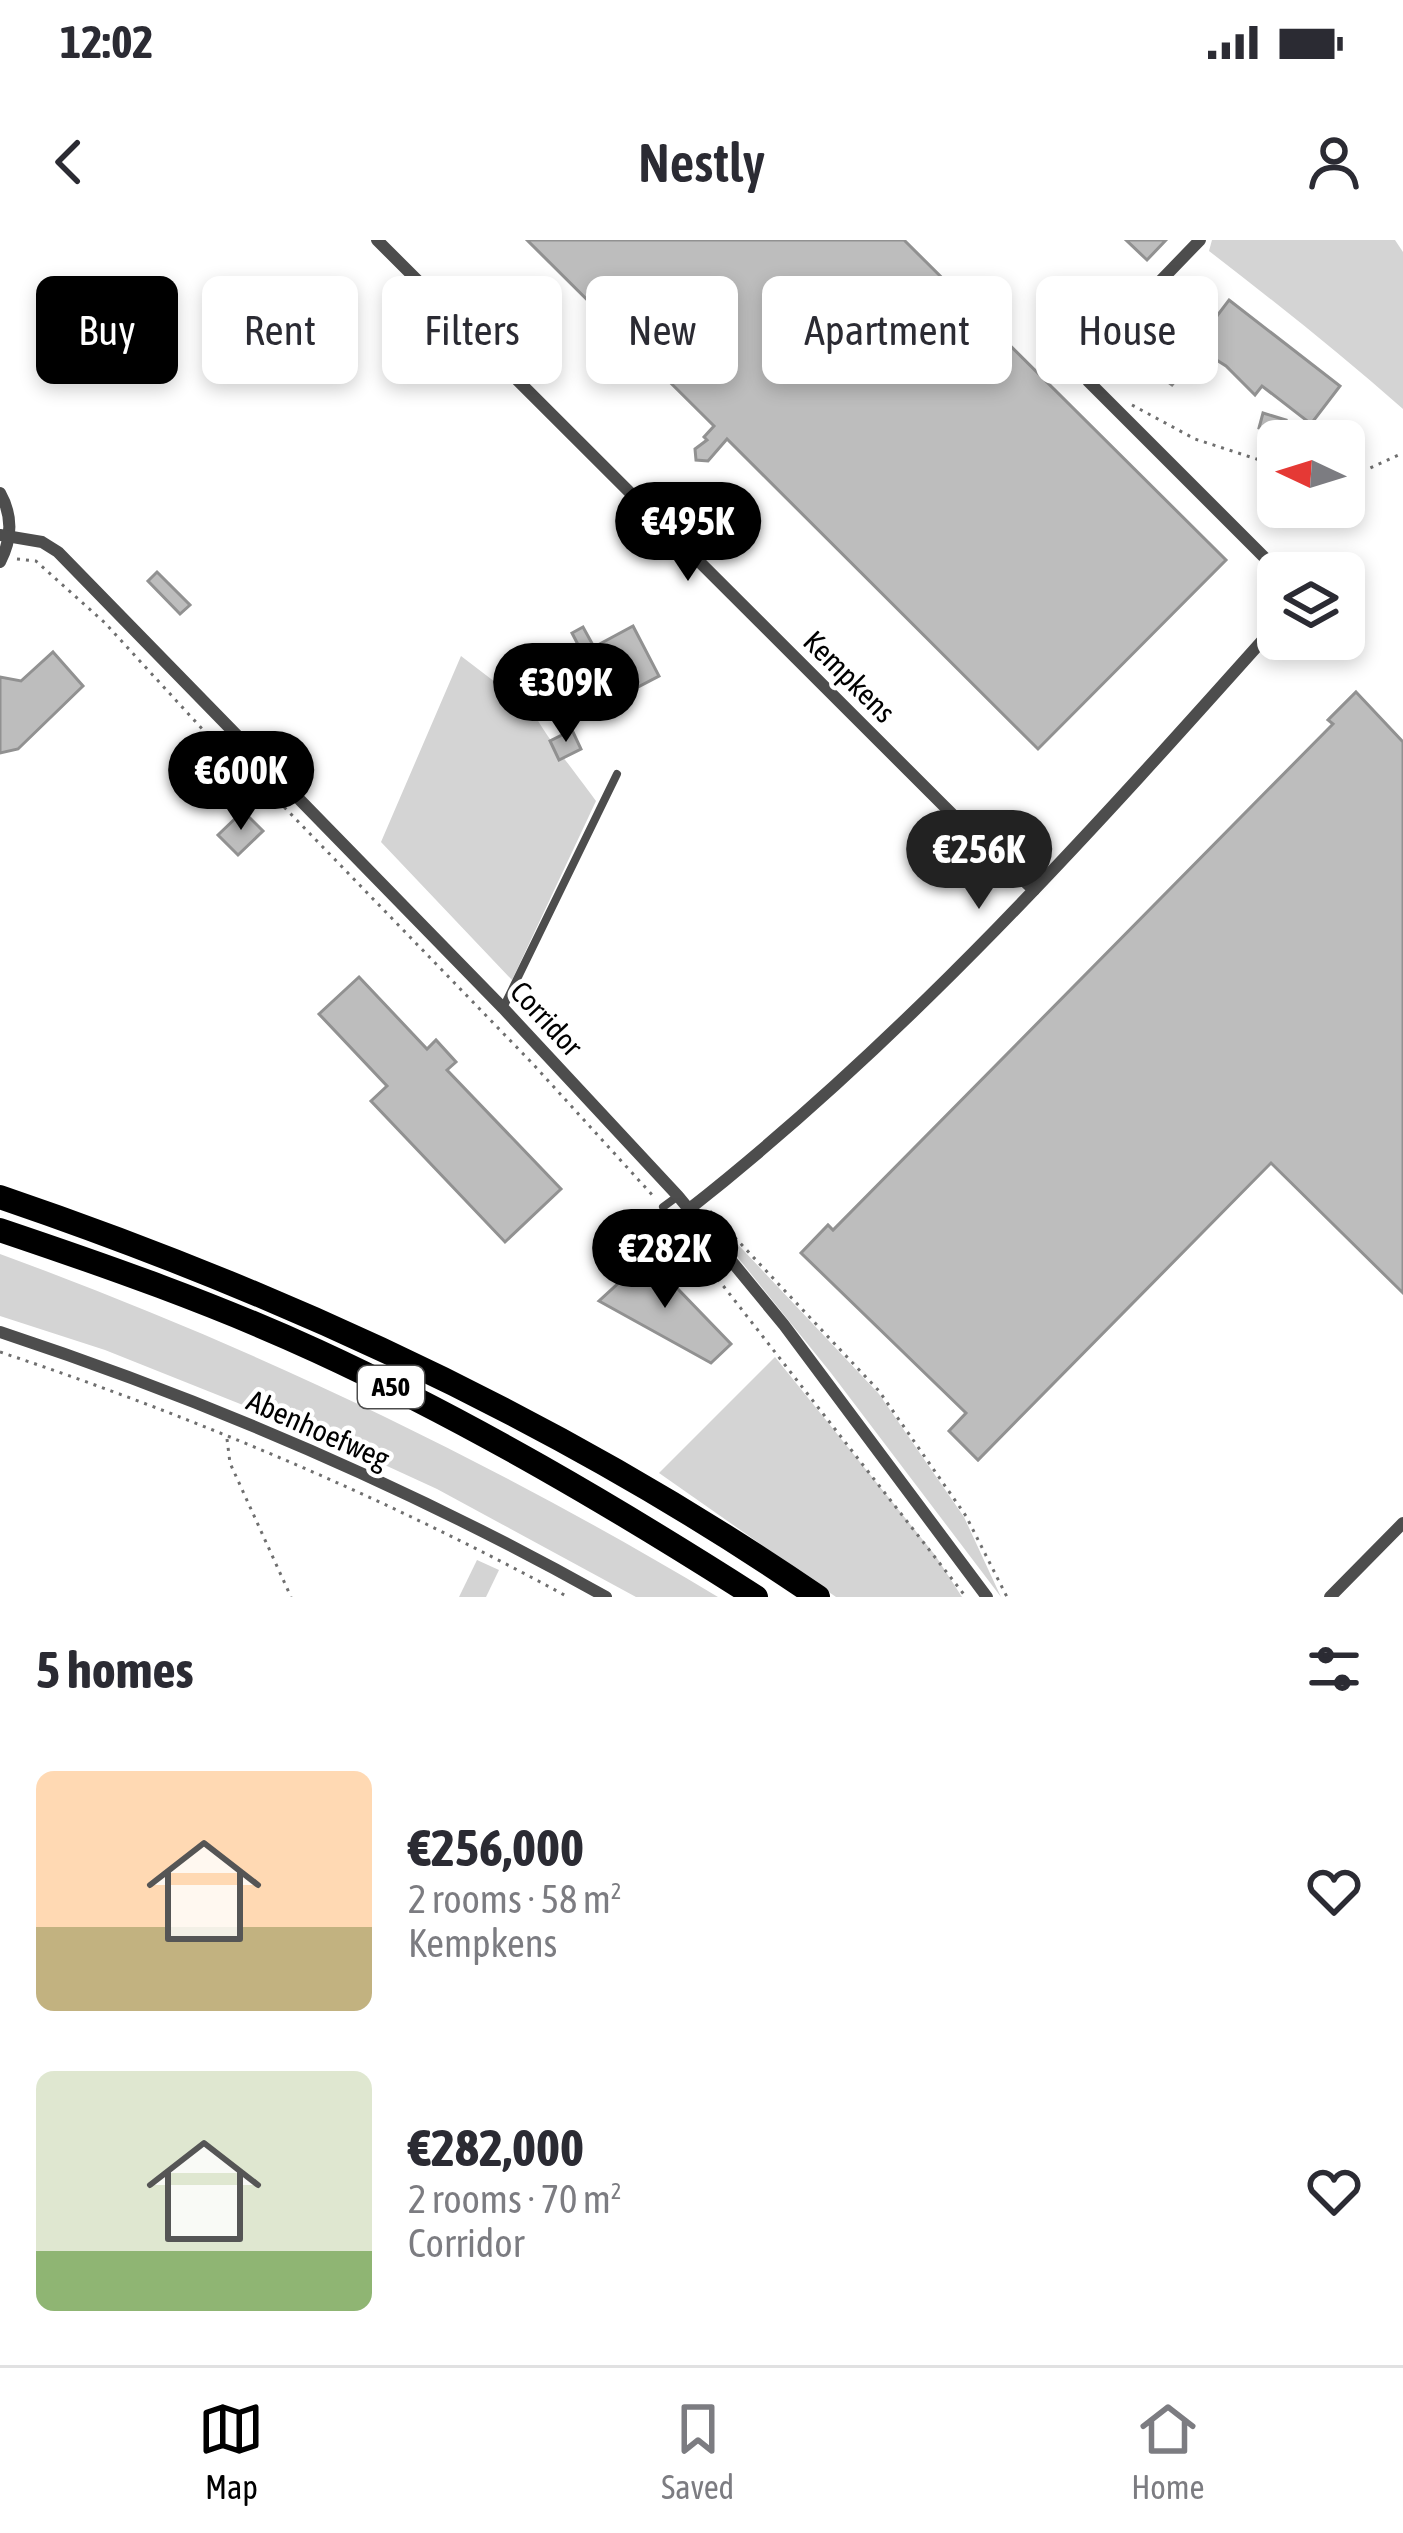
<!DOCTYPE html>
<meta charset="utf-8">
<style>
body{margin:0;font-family:"Asap Condensed",sans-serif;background:#f2f2f3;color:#2b2b33;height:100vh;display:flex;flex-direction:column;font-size:45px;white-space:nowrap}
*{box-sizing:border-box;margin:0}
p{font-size:39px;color:#7c7c81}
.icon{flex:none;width:66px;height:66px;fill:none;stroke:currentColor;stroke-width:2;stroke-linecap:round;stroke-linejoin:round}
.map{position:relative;height:1357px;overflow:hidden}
.panel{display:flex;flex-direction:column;background:#fff;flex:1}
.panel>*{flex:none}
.guide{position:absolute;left:36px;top:36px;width:1332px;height:108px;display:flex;gap:24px}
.needle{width:78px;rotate:274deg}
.controls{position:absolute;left:1257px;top:180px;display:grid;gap:24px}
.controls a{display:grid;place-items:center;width:108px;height:108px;border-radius:18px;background:#fff;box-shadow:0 6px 18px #0003;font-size:60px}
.price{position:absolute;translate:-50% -102px;padding:0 27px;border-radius:42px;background:#000;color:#fff;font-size:39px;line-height:78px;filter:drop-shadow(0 3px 6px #0008)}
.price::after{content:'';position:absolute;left:50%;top:72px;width:36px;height:27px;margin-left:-18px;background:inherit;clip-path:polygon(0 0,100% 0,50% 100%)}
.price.current{background:#222;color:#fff}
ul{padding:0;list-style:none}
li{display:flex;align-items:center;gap:36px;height:300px;padding:0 36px}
li span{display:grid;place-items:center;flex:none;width:336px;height:240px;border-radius:18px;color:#555}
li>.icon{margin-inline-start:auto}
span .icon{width:144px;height:144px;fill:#fffc;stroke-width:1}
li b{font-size:51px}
h2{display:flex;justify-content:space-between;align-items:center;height:144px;padding:0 36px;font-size:51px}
.chip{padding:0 42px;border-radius:18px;background:#fff;box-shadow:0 6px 18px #0003;font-size:42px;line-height:108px}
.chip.current{background:#000;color:#fff}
.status{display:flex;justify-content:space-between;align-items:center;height:84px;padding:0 60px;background:#fff;direction:ltr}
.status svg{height:33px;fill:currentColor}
header{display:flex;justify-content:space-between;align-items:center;height:156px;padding:0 36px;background:#fff;font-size:54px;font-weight:600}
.menu{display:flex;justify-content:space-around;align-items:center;height:168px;border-top:3px solid #e1e1e2;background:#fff;font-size:33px;color:#7c7c81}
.menu a{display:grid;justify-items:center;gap:6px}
.menu .current{color:#000}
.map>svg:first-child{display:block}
</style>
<div class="status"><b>12:02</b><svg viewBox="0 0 49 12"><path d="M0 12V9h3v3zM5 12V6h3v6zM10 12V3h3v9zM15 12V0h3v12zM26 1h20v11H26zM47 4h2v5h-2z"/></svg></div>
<header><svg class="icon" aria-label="back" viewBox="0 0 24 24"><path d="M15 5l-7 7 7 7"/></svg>Nestly<svg class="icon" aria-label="person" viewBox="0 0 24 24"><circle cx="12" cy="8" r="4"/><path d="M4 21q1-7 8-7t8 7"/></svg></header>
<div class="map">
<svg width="1403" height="1357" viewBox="0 0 1403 1357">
<rect width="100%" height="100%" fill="#fff"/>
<g fill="#d4d4d4">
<path d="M1212,0H1395L1403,12V169C1341,114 1275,62 1209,11Z"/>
<path d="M461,416L534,472C536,484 585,545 596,561L512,740L381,602Z"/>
<polygon points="712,977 879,1154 964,1277 1001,1357 831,1133 714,988"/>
<path d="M0,1014C249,1105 490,1220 718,1357H636L437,1249L326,1198L105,1110L0,1076Z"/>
<polygon points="775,1117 935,1315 962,1357 836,1357 659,1233"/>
<polygon points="477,1320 499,1330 486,1357 459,1357"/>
</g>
<g fill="#bdbdbd" stroke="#919191" stroke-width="3">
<polygon points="527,0 904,0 1226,320 1038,509 727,199 708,221 696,220 695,209 707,200 704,197 714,186"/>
<polygon points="1126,0 1166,0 1147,20"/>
<polygon points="1229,60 1340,146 1311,184 1262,146 1255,155 1226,126 1207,114 1193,132 1186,127 1172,145 1157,134 1172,115 1182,122"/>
<polygon points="1263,173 1286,180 1282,194 1259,188"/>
<polygon points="157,332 190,365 180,374 148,341"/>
<polygon points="633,386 659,436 567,484 542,435 583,414 572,393 583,387 594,407"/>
<polygon points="53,412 83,446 18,509 0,513 0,437 21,441"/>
<polygon points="1356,452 1403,502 1403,1053 1271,923 978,1220 949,1191 966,1173 801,1013 828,985 833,990 1333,484 1328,480"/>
<polygon points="572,490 581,509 559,520 550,501"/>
<polygon points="243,571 263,591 238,615 218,595"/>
<polygon points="359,737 427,809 436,800 456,822 447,830 561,949 505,1002 371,861 387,846 319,774"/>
<polygon points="647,1017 731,1104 711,1123 599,1061"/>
</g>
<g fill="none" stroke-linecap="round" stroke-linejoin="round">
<g stroke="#6f6f6f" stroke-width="3" stroke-dasharray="3 6" stroke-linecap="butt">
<polyline points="1132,165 1195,199 1278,226"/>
<polyline points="1344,233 1368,229 1403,213"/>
<polyline points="17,319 36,321 105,383 205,492 286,569 532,823 655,958"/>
<polyline points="710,971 879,1151 966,1276 1007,1357"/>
<polyline points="668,975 966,1357"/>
<path d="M0,1112C195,1177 387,1258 568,1357"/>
<polyline points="227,1199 230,1223 291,1357"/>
</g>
<g stroke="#4d4d4d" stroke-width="8">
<polyline points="503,768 617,534"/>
<polyline points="663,967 678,956"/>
</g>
<g stroke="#4d4d4d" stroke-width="12">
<polyline points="377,0 971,593 1034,650"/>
<polyline points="1200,0 1087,117 1088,141 1280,333"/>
<path d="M0,253C13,276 12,299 0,322"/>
<polyline points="0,295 42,302 58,312 503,768 678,956 784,1085 987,1357"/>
<polyline points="1344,396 1351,402"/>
<path d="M688,970C907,798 1093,590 1278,383"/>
<path d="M0,1092C209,1161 413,1249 606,1357"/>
<polyline points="1330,1357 1403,1283"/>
</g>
<g stroke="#000" stroke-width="24">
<path d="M0,957C288,1055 566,1184 818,1357"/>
<path d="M0,990C107,1026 215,1064 317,1111C469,1181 615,1267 756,1357"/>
</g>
</g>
<g text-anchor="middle" stroke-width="9" stroke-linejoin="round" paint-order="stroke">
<rect fill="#fff" stroke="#4c4c4c" stroke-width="3" x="358" y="1126" width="66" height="42" rx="9"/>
<g font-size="27" font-weight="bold" fill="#000">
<text x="391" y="1156">A50</text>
</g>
<g font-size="30" fill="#000" stroke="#fff">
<text transform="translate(849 437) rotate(45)" y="10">Kempkens</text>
<text transform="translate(546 779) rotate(47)" y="10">Corridor</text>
<text transform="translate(318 1190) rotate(24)" y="10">Abenhoefweg</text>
</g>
</g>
</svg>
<div class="controls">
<a><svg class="needle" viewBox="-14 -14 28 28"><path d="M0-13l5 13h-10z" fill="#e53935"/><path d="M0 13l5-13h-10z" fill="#7c7c81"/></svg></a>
<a><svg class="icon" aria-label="layers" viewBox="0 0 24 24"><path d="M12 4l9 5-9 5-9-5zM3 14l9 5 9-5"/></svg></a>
</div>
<b class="price" style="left:688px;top:344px">€495K</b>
<b class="price" style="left:566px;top:505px">€309K</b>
<b class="price" style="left:241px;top:593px">€600K</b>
<b class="price current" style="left:979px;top:672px">€256K</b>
<b class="price" style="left:665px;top:1071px">€282K</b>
<div class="guide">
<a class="chip current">Buy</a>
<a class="chip">Rent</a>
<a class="chip">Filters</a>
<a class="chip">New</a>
<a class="chip">Apartment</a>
<a class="chip">House</a>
</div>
</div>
<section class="panel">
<h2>5 homes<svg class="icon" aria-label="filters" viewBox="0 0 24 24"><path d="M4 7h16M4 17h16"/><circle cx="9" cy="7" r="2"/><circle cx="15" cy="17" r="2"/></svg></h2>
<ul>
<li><span style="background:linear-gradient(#ffd9b3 65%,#c2b280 0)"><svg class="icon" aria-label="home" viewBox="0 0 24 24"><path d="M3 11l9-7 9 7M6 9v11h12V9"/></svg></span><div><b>€256,000</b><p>2 rooms · 58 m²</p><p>Kempkens</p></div><svg class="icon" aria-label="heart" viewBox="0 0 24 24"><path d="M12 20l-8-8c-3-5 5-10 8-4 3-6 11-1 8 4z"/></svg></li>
<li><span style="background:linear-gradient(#dfe7d0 75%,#8fb573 0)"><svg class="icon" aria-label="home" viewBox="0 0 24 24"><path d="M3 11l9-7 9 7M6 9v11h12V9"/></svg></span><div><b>€282,000</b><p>2 rooms · 70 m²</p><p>Corridor</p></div><svg class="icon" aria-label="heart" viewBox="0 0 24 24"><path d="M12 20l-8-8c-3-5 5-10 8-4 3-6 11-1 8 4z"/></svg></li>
</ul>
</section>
<nav class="menu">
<a class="current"><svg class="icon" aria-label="map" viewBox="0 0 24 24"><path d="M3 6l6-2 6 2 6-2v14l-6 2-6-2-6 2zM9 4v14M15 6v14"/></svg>Map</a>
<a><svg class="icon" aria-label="saved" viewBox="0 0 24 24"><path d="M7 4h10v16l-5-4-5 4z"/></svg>Saved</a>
<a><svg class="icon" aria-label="home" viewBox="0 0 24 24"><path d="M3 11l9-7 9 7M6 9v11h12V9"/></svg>Home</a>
</nav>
